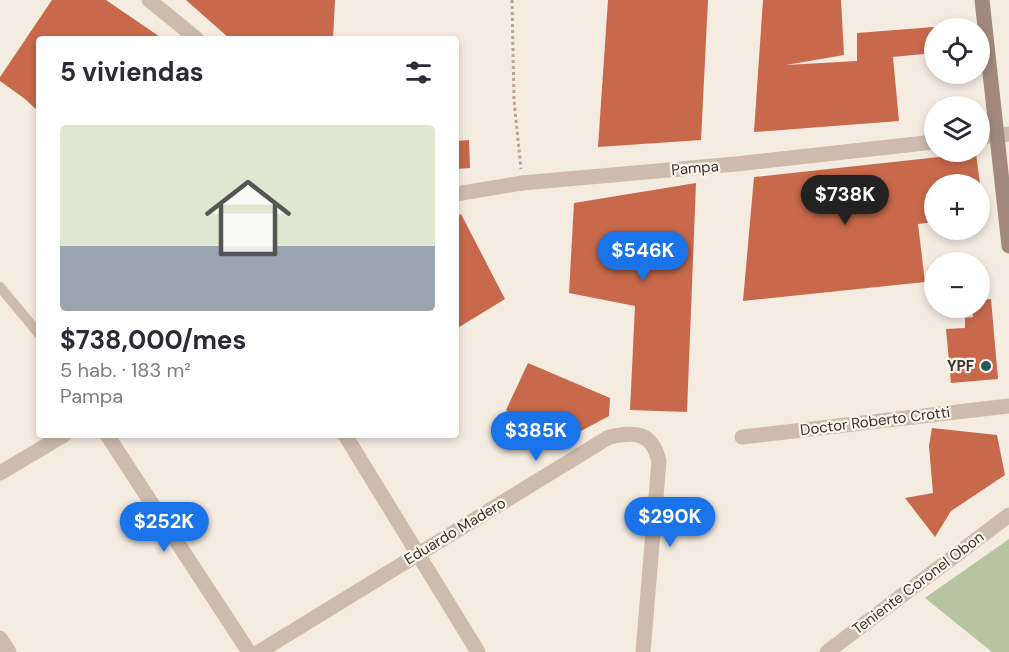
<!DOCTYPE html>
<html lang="es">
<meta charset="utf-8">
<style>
body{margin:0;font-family:"DM Sans",sans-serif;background:#f7f7f7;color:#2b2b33;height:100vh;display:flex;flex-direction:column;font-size:22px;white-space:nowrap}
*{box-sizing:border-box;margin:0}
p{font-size:20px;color:#7c7c81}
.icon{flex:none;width:33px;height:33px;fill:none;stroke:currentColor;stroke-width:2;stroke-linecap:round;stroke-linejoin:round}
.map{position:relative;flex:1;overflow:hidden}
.drawer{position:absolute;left:36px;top:36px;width:423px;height:402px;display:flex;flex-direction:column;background:#fff;border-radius:6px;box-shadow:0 3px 9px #0003}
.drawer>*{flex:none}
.fabs{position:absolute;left:924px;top:18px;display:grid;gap:12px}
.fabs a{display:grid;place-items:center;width:66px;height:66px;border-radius:50%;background:#fff;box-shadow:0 3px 9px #0003;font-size:30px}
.price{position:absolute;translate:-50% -51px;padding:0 14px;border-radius:21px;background:#1a73e8;color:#fff;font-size:20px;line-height:39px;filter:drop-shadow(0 2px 3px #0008)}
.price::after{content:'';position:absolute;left:50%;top:36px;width:18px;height:14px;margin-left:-9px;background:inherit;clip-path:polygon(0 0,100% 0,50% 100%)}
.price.on{background:#222;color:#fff}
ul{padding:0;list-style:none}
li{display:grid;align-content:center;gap:12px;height:318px;padding:0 24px}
li span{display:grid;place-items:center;height:186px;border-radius:6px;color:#555}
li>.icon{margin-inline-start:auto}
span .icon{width:108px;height:108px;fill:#fffc;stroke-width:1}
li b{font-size:26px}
h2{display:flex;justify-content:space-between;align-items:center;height:72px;padding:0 24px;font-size:26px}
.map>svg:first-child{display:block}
</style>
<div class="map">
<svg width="1009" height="652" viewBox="0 0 1009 652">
<rect width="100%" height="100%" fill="#f4ebe1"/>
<polygon fill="#b8c4a0" points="1009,539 1009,652 992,652 925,598"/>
<g fill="#c8694b">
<polygon points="52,0 106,0 163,39 39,39 39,112 25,99 0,81 0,77"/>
<polygon points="186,0 335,0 333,39 230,39"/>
<polygon points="608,0 708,0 701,140 598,147"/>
<polygon points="763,0 841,0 844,55 786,65 857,61 857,33 934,27 934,53 893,57 899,121 754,132"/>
<polygon points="469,140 470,168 456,169 456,141"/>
<polygon points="976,153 980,184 934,184 934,222 918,224 925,282 743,301 754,177"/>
<polygon points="696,183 687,412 630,410 635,306 569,293 574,203"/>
<polygon points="980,191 984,216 980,216"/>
<polygon points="461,214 505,299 456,329 456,217"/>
<polygon points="991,299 998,379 951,383 946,329 965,328 965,318 973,317 972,308 980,308 980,300"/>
<polygon points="528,363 610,398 609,416 564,440 506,410"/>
<polygon points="932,428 997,435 1005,475 951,511 935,537 905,498 933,493 929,446"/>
</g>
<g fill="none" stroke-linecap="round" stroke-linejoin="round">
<polyline stroke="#b9a596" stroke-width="3" stroke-dasharray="3 3" stroke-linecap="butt" points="512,0 514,100 521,169"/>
<polyline stroke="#cdbbac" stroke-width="10" points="0,287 39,334"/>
<g stroke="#cdbbac" stroke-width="15">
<polyline points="149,0 197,39"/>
<polyline points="980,137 1009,134"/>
<polyline points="456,194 522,183 736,164 934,142"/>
<polyline points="107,435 249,652"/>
<polyline points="345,435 478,652"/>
<polyline points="742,437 1009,406"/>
<polyline points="0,473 64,435"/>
<polyline points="0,638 9,652"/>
<path d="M259,652L609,437C635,431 652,432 659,461L643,652"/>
<polyline points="827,652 1009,515"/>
</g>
<polyline stroke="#a18a7d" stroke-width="15" points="982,0 1009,246"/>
</g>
<circle fill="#1f5a5e" stroke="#fbf5ee" stroke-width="2" cx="986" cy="366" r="6"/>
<g text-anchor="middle" stroke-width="4.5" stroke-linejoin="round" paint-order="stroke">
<g font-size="15" fill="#3b302b" stroke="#fbf5ee">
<text transform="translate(695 168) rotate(-5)" y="5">Pampa</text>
<text transform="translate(875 421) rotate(-7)" y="5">Doctor Roberto Crotti</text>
<text transform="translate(455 531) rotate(-31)" y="5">Eduardo Madero</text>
<text transform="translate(918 583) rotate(-37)" y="5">Teniente Coronel Obon</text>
</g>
<g font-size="15" font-weight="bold" fill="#3b302b" stroke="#fbf5ee" text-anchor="end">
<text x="974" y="371">YPF</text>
</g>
</g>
</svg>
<div class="fabs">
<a><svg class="icon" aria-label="locate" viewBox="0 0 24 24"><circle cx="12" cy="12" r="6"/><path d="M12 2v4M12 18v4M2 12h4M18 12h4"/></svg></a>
<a><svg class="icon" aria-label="layers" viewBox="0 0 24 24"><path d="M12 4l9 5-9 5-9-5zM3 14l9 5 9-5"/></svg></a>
<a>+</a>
<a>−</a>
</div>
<b class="price on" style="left:845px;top:226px">$738K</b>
<b class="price" style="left:643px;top:282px">$546K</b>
<b class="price" style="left:536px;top:462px">$385K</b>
<b class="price" style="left:670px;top:548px">$290K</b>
<b class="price" style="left:164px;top:553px">$252K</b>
<section class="drawer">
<h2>5 viviendas<svg class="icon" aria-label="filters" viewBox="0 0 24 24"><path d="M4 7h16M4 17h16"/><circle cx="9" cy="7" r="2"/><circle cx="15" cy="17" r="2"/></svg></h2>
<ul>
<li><span style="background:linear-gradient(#dfe7d0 65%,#9aa5b1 0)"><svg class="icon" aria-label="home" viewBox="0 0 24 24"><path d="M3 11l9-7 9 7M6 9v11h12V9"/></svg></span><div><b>$738,000/mes</b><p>5 hab. · 183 m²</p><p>Pampa</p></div></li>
</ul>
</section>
</div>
